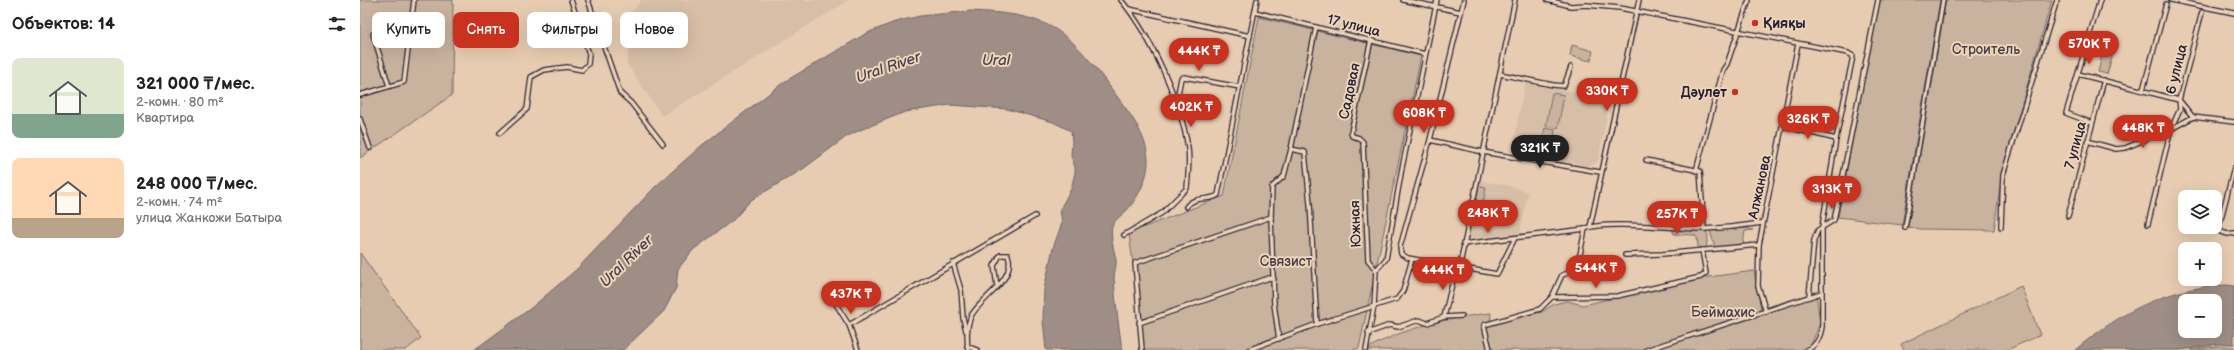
<!DOCTYPE html>
<html lang="ru">
<meta charset="utf-8">
<style>
body{margin:0;font-family:"Balsamiq Sans",sans-serif;background:#f6f6f6;color:#222;height:100vh;display:flex;flex-direction:column;font-size:15px;white-space:nowrap}
*{box-sizing:border-box;margin:0}
p{font-size:13px;color:#767676}
.icon{flex:none;width:22px;height:22px;fill:none;stroke:currentColor;stroke-width:2;stroke-linecap:round;stroke-linejoin:round}
.map{position:relative;flex:1;overflow:hidden}
.details{display:flex;flex-direction:column;background:#fff;width:360px}
.details>*{flex:none}
.hud{position:absolute;left:12px;top:12px;width:380px;height:36px;display:flex;gap:8px}
.buttons{position:absolute;left:1818px;top:190px;display:grid;gap:8px}
.buttons a{display:grid;place-items:center;width:44px;height:44px;border-radius:8px;background:#fff;box-shadow:0 4px 16px #0002;font-size:20px}
.price{position:absolute;translate:-50% -34px;padding:0 9px;border-radius:14px;background:#c8321e;color:#fff;font-size:13px;line-height:26px;filter:drop-shadow(0 1px 2px #0008)}
.price::after{content:'';position:absolute;left:50%;top:24px;width:12px;height:9px;margin-left:-6px;background:inherit;clip-path:polygon(0 0,100% 0,50% 100%)}
.price.current{background:#222;color:#fff}
ul{padding:0;list-style:none}
li{display:flex;align-items:center;gap:12px;height:100px;padding:0 12px}
li span{display:grid;place-items:center;flex:none;width:112px;height:80px;border-radius:8px;color:#555}
li>.icon{margin-inline-start:auto}
span .icon{width:48px;height:48px;fill:#fffc;stroke-width:1}
li b{font-size:17px}
h2{display:flex;justify-content:space-between;align-items:center;height:48px;padding:0 12px;font-size:17px}
.tag{padding:0 14px;border-radius:8px;background:#fff;box-shadow:0 4px 16px #0002;font-size:14px;line-height:36px}
.tag.current{background:#c8321e;color:#fff}
main{display:flex;flex:1;min-height:0}
.map>svg:first-child{display:block}
</style>
<main>
<section class="details">
<h2>Объектов: 14<svg class="icon" aria-label="filters" viewBox="0 0 24 24"><path d="M4 7h16M4 17h16"/><circle cx="9" cy="7" r="2"/><circle cx="15" cy="17" r="2"/></svg></h2>
<ul>
<li><span style="background:linear-gradient(#dfe7d0 70%,#7fa58c 0)"><svg class="icon" aria-label="home" viewBox="0 0 24 24"><path d="M3 11l9-7 9 7M6 9v11h12V9"/></svg></span><div><b>321 000 ₸/мес.</b><p>2-комн. · 80 m²</p><p>Квартира</p></div></li>
<li><span style="background:linear-gradient(#ffd9b3 75%,#b9a48a 0)"><svg class="icon" aria-label="home" viewBox="0 0 24 24"><path d="M3 11l9-7 9 7M6 9v11h12V9"/></svg></span><div><b>248 000 ₸/мес.</b><p>2-комн. · 74 m²</p><p>улица Жанкожи Батыра</p></div></li>
</ul>
</section>
<div class="map">
<svg width="1874" height="350" viewBox="0 0 1874 350">
<rect width="100%" height="100%" fill="#e7ccb1"/>
<filter id="ink" filterUnits="userSpaceOnUse"><feTurbulence type="fractalNoise" baseFrequency=".025" numOctaves="2"/><feDisplacementMap in="SourceGraphic" scale="8" xChannelSelector="R" yChannelSelector="G"/><feConvolveMatrix kernelMatrix="1 2 1 2 8 2 1 2 1" color-interpolation-filters="sRGB"/></filter>
<g filter="url(#ink)">
<g fill="#d7bea7">
<polygon points="281,0 489,0 302,116 267,64 273,12"/>
<polygon points="1165,83 1250,98 1238,162 1228,166 1152,151"/>
<polygon points="1119,181 1146,185 1168,192 1160,233 1108,239"/>
</g>
<g fill="#c9b39f" stroke="#766a6d">
<polygon points="0,0 93,0 92,95 0,158"/>
<polygon points="1519,0 1580,0 1542,225 1478,217"/>
<polygon points="1586,0 1692,0 1642,172 1634,230 1561,229 1548,227"/>
<polygon points="899,17 1061,56 999,348 992,350 784,350 769,233 864,196"/>
<polygon points="1212,45 1233,51 1231,61 1210,56"/>
<polygon points="1743,51 1753,54 1747,74 1738,72"/>
<polygon points="1192,93 1204,95 1198,128 1186,126"/>
<polygon points="1185,128 1195,130 1192,151 1181,149"/>
<polygon points="1119,186 1126,187 1123,203 1116,202"/>
<polygon points="1386,228 1393,230 1385,231 1383,245 1355,247 1350,231"/>
<polygon points="1312,229 1346,230 1348,236 1346,248 1338,247 1337,237 1334,235 1314,234"/>
<polygon points="0,253 61,338 46,350 0,350"/>
<path d="M1394,271L1401,309L1456,292L1460,323L1451,345L1439,350H1009L1010,347C1047,327 1089,318 1131,313L1130,324L1182,312L1194,304L1207,301L1223,305L1348,277Z"/>
<polygon points="1661,286 1680,335 1647,350 1544,350 1541,344"/>
<polygon points="1857,346 1874,347 1874,350 1831,350"/>
</g>
<g fill="#9e8e86" stroke="#6c6368" fill-rule="evenodd">
<path d="M610,11C693,14 708,30 756,95C770,114 786,134 788,159C789,176 778,199 766,211C761,216 754,220 752,227C750,238 754,249 756,260C757,266 754,271 754,278C755,302 759,326 762,350H686L683,320L684,289L693,248L702,223L700,209L711,189L715,173V167L711,156L712,141L711,131L693,122L647,109L590,105L545,112L500,130L486,137L443,169L391,200L373,220L333,250L318,269L316,288L304,311L263,350H114L171,308L217,269L295,187L341,146L424,82L507,33L535,22L560,16Z"/>
<path d="M1866,285L1874,286V344H1857L1822,350H1715C1761,312 1805,288 1866,285ZM1825,301H1855V331H1825Z"/>
</g>
<g fill="none" stroke-linecap="round" stroke-linejoin="round">
<g stroke="#22223b" stroke-width="6">
<g id="street">
<polyline points="228,0 260,93 271,103 303,144"/>
<path d="M761,0C791,36 821,102 828,148C830,161 828,175 827,188L802,213L764,235"/>
<polyline points="1043,0 1101,12"/>
<polyline points="1104,0 1070,140 1040,247 1041,254 1048,258 1137,274 1155,238"/>
<path d="M1187,0L1211,6L1226,5L1260,8L1488,53L1493,56L1476,139L1462,227V327C1460,338 1457,345 1447,350"/>
<polyline points="1811,0 1874,13"/>
<polyline points="769,9 890,36"/>
<polyline points="895,12 1065,54"/>
<polyline points="13,34 29,86"/>
<polyline points="1140,74 1193,85 1204,86 1211,67"/>
<polyline points="1718,74 1819,100 1833,117"/>
<polyline points="1783,90 1806,4"/>
<polyline points="0,95 44,82 54,0"/>
<polyline points="812,96 818,94 821,78 824,77 880,87"/>
<polyline points="0,119 10,148"/>
<polyline points="1732,123 1706,113 1740,0"/>
<polyline points="1423,126 1476,139"/>
<polyline points="140,133 167,109 171,77 184,70 207,67 222,70 228,64 229,54 211,0"/>
<polyline points="1070,140 1123,152 1240,172"/>
<polyline points="1727,141 1756,149 1765,148 1811,129 1833,117 1874,122"/>
<polyline points="931,149 956,27"/>
<polyline points="1286,160 1340,171 1344,229"/>
<polyline points="1874,168 1859,226 1861,232 1868,234 1874,233"/>
<polyline points="1336,171 1363,70 1367,64 1389,0"/>
<path d="M826,207C834,195 848,202 858,195L897,0"/>
<polyline points="1708,216 1744,80"/>
<polyline points="911,217 912,187 924,176 931,149 945,152 950,204 957,324"/>
<polyline points="1788,224 1811,129 1820,109 1819,100 1842,12"/>
<polyline points="1230,227 1279,0"/>
<polyline points="1641,227 1643,175 1697,0"/>
<polyline points="1545,228 1583,0"/>
<path d="M1103,244L1225,229C1243,220 1320,229 1344,229C1364,228 1383,226 1402,223"/>
<polyline points="1265,255 1302,254 1399,245"/>
<polyline points="593,263 601,290 603,318 606,331"/>
<polyline points="1099,269 1155,0"/>
<polyline points="1016,270 1026,259 1042,168 1077,0"/>
<polyline points="467,290 489,325 498,350"/>
<polyline points="1192,297 1202,275 1217,270 1225,229"/>
<polyline points="1449,297 1454,240 1458,230 1474,220 1518,0"/>
<polyline points="1406,312 1398,286 1399,245 1438,44"/>
<polyline points="1084,317 1096,268"/>
<polyline points="779,323 909,278 914,279"/>
<polyline points="489,325 675,216"/>
<polyline points="1008,333 1030,325 1038,327 1059,320 1067,323 1084,317 1102,316"/>
<polyline points="607,346 617,350"/>
<path d="M608,350C607,338 606,328 611,316C621,297 657,280 648,255H640L634,266L637,286"/>
<polyline points="782,350 775,263 911,217 914,304 919,339"/>
<polyline points="888,350 957,324 1037,299 1043,291 1052,259"/>
<polyline points="1006,350 1014,306 1016,270 1008,260 1003,142 999,138 992,136 991,132 1011,40"/>
<polyline points="1130,350 1124,325 1180,309 1192,297 1257,296 1341,277 1346,273 1342,250"/>
<polyline points="1286,350 1461,293"/>
</g>
</g>
<use href="#street" stroke="#efd3b6" stroke-width="3.5"/>
</g>
</g>
<g fill="#c8321e" stroke="#efd3b6" stroke-width="1.5">
<circle cx="1395" cy="23" r="4"/>
<circle cx="1375" cy="92" r="4"/>
</g>
<g text-anchor="middle" stroke-width="4" stroke-linejoin="round" paint-order="stroke">
<g font-size="14" font-weight="bold" fill="#22223b" stroke="#efd3b6" text-anchor="start">
<text x="1403" y="28">Қияқы</text>
<text x="1367" y="97" text-anchor="end">Дәулет</text>
</g>
<g font-size="14" fill="#22223b" stroke="#efd3b6">
<text transform="translate(994 25) rotate(14)" y="5">17 улица</text>
<text transform="translate(1816 69) rotate(-76)" y="5">6 улица</text>
<text transform="translate(989 91) rotate(-78)" y="5">Садовая</text>
<text transform="translate(1715 145) rotate(-75)" y="5">7 улица</text>
<text transform="translate(1399 187) rotate(-78)" y="5">Алжанова</text>
<text transform="translate(995 224) rotate(-92)" y="5">Южная</text>
</g>
<g font-size="14" fill="#433f4f" stroke="#efd3b6">
<text x="1626" y="54">Строитель</text>
<text x="926" y="266">Связист</text>
<text x="1363" y="317">Беймахис</text>
</g>
<g font-size="15" font-style="italic" fill="#474252" stroke="#efd3b6">
<text x="636" y="65">Ural</text>
<text transform="translate(528 67) rotate(-19)" y="5">Ural River</text>
<text transform="translate(266 261) rotate(-44)" y="5">Ural River</text>
</g>
</g>
</svg>
<div class="buttons">
<a><svg class="icon" aria-label="layers" viewBox="0 0 24 24"><path d="M12 4l9 5-9 5-9-5zM3 14l9 5 9-5"/></svg></a>
<a>+</a>
<a>−</a>
</div>
<b class="price" style="left:1729px;top:65px">570K ₸</b>
<b class="price" style="left:839px;top:72px">444K ₸</b>
<b class="price" style="left:1247px;top:112px">330K ₸</b>
<b class="price" style="left:831px;top:128px">402K ₸</b>
<b class="price" style="left:1064px;top:134px">608K ₸</b>
<b class="price" style="left:1448px;top:140px">326K ₸</b>
<b class="price" style="left:1783px;top:149px">448K ₸</b>
<b class="price current" style="left:1180px;top:169px">321K ₸</b>
<b class="price" style="left:1472px;top:210px">313K ₸</b>
<b class="price" style="left:1128px;top:234px">248K ₸</b>
<b class="price" style="left:1317px;top:235px">257K ₸</b>
<b class="price" style="left:1236px;top:289px">544K ₸</b>
<b class="price" style="left:1083px;top:291px">444K ₸</b>
<b class="price" style="left:491px;top:315px">437K ₸</b>
<div class="hud">
<a class="tag">Купить</a>
<a class="tag current">Снять</a>
<a class="tag">Фильтры</a>
<a class="tag">Новое</a>
</div>
</div>
</main>
